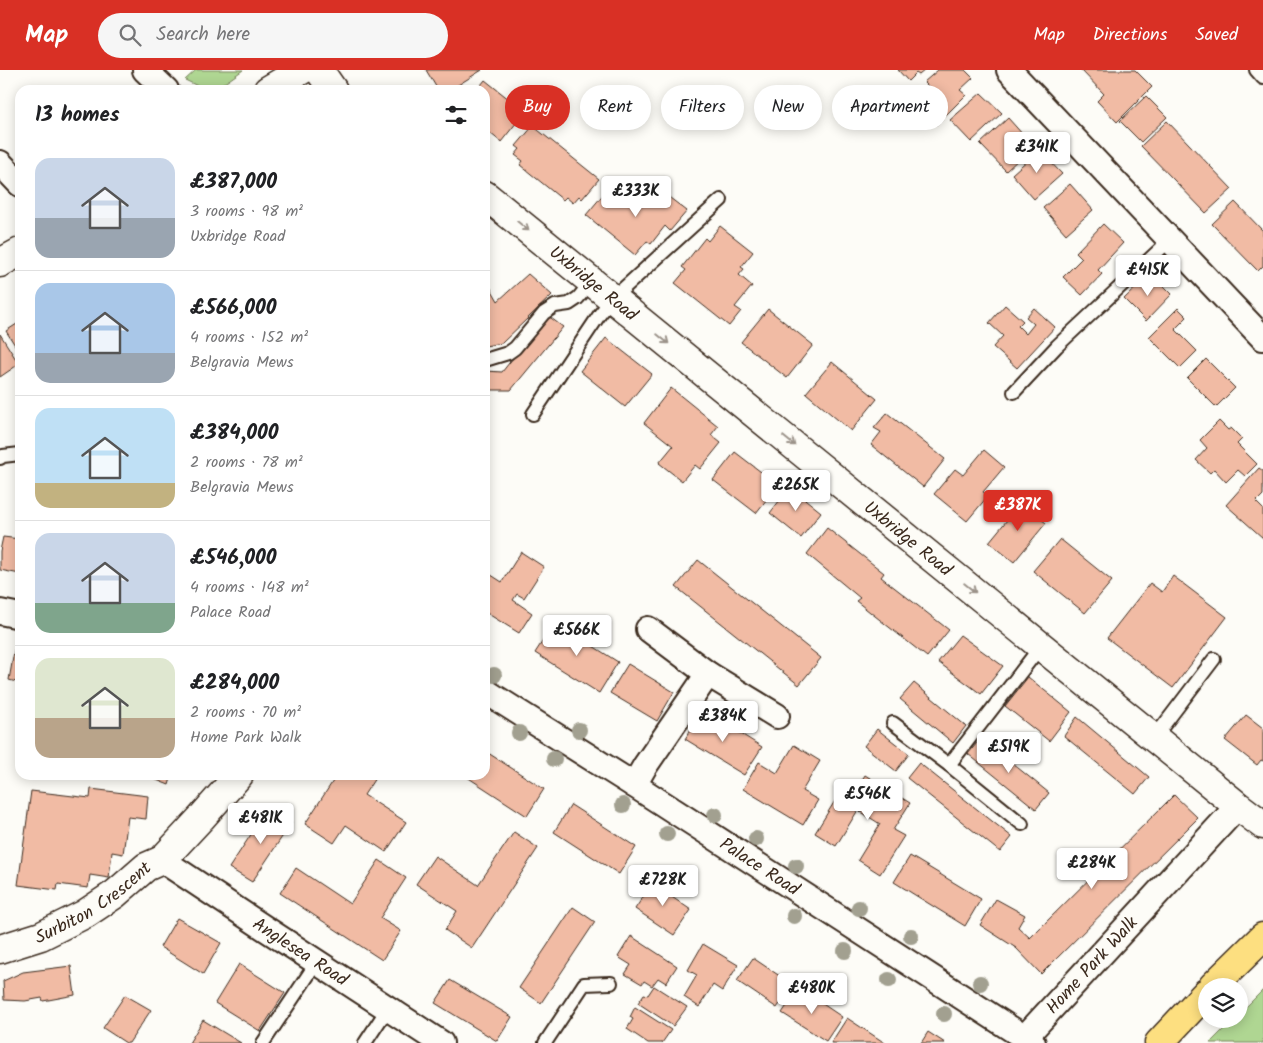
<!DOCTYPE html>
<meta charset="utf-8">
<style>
body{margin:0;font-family:Kalam,sans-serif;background:#f6f6f6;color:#202124;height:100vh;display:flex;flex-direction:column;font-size:19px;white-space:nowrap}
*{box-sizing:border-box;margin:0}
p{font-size:16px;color:#757577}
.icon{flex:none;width:28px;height:28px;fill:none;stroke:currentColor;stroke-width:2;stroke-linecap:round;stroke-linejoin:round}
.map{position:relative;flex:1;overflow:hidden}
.sheet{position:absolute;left:15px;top:15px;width:475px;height:695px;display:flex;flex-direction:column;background:#fff;border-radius:15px;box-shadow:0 2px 12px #0003}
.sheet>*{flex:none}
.banner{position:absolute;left:505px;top:15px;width:475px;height:45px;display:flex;gap:10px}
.controls{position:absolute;left:1198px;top:908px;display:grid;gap:10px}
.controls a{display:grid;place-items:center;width:50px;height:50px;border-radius:50%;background:#fff;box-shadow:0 2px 12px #0003;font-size:25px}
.price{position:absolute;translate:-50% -42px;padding:0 11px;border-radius:5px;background:#fff;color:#222;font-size:16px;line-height:32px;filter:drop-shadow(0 1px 2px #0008)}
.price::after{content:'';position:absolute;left:50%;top:30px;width:15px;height:11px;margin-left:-8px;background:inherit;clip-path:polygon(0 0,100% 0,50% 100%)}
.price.selected{background:#d93025;color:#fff}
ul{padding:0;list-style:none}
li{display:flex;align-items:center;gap:15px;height:125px;padding:0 20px}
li+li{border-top:1px solid #e0e0e0}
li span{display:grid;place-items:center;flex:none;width:140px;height:100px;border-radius:15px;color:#555}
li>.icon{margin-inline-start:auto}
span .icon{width:60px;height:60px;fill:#fffc;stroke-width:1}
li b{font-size:21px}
h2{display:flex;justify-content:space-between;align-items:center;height:60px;padding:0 20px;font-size:21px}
.pill{padding:0 18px;border-radius:22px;background:#fff;box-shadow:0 2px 12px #0003;font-size:18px;line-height:45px}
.pill.selected{background:#d93025;color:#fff}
header{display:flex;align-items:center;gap:30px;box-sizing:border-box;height:70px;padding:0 25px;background:#d93025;color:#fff}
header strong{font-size:24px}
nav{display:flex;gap:28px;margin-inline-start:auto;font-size:18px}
.search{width:350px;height:45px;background:#f6f6f6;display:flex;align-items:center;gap:12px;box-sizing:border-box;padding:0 18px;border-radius:28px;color:#757577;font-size:19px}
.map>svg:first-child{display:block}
</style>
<header>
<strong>Map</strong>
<div class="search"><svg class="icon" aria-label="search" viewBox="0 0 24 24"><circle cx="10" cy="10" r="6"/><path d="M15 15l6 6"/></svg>Search here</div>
<nav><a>Map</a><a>Directions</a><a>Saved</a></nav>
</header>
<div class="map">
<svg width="1263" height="973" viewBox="0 0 1263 973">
<rect width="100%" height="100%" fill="#fdfcf7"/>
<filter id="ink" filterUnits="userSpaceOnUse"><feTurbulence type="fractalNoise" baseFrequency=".02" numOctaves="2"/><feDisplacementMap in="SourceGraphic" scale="10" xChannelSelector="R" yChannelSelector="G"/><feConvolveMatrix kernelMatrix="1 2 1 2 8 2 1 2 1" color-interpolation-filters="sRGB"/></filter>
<g filter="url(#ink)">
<g fill="#afd692" stroke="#758058">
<polygon points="196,0 243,0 226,12 206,20 185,10"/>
<polygon points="1263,920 1263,973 1210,973 1234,949 1239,949 1239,944"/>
</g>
<g fill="#f1bba4" stroke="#3b2a1e">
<polygon points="426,0 482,0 450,20 438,20"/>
<polygon points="898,0 925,0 919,5 916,3 908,11"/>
<polygon points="938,0 965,0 973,8 960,20 966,25 936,55 924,42 939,27 924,12"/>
<polygon points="1081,0 1135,0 1152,17 1117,52 1097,31 1104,24"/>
<polygon points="485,10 525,42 501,72 485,59 485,20 477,20"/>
<polygon points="981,23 1002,43 971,72 950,50"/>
<polygon points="1146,26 1167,47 1141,72 1120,51"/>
<polygon points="1008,48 1033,76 1006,101 980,74"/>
<polygon points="1167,51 1232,119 1206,143 1141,76"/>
<polygon points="533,56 599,109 582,129 579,126 573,133 566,127 563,130 520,95 523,91 515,85 520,79 516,76"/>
<polygon points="1039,80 1062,104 1034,129 1012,104"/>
<polygon points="1070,114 1093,140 1066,164 1043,138"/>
<polygon points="657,118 687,141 670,161 665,156 651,174 647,171 635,185 586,145 607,120 614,126 619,119 634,132 637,128 644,133"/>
<polygon points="1235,132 1263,161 1263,196 1258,201 1212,154"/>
<polygon points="1103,154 1123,173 1098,200 1102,204 1082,225 1063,207 1082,188 1076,182"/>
<polygon points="720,156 753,182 741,197 744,199 739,205 752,216 735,237 741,241 729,256 675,213 686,200 682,197 705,168 708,171"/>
<polygon points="1151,203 1172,224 1146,251 1124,229"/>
<polygon points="528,204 552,225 502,273 485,276 485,208 498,231"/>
<polygon points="1005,235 1023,251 1018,256 1026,264 1034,254 1026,247 1034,238 1055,257 1017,298 993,277 1003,266 989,253"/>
<polygon points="1178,238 1187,247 1175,259 1197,281 1180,298 1149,267"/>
<polygon points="768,239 813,275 787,308 741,272"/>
<polygon points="547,245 563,257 511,320 485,320 485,301 502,302"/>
<polygon points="20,252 20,283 6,261"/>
<polygon points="0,264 19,294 0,307"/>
<polygon points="606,268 652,304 625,337 580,301"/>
<polygon points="1206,289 1235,318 1216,337 1187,308"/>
<polygon points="832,292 877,329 851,361 806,323"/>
<polygon points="671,318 718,356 711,365 721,373 700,399 695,395 682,411 659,393 673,376 644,353"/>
<polygon points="887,343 945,389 923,417 871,375 881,362 874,358"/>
<polygon points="1219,351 1228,360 1231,358 1242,369 1237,374 1257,394 1245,406 1238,400 1226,412 1214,399 1210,403 1196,390 1207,378 1200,370"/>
<polygon points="984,380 1004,397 983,422 988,426 967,451 934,424 955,399 963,405"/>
<polygon points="735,382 778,415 756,443 713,410"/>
<polygon points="1259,398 1263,401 1263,425 1256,432 1263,439 1263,468 1226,435"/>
<polygon points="790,417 821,442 801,468 770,443"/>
<polygon points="1021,433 1046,453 1014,492 989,472"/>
<polygon points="827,458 884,503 881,507 949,560 927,587 856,531 860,528 807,484"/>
<polygon points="3,467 20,469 20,504 0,500 0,481"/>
<polygon points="1060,469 1112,511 1085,543 1033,501"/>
<polygon points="521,482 544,497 524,528 517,524 513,530 532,543 519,563 485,542 485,501 502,512"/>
<polygon points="698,490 821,588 799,615 676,517"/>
<polygon points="1173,506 1227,547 1173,618 1107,568 1150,513 1162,522"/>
<polygon points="555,552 618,592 599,623 535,583"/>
<polygon points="960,565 1003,596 981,624 938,592"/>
<polygon points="15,576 20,577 20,613 9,610"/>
<polygon points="628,594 674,622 657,651 610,623"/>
<polygon points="1028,607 1071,642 1049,671 1005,636"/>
<polygon points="914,613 966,656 953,673 900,629"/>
<polygon points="703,640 762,677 744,705 685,669"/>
<polygon points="1246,645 1263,658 1263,691 1261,690 1257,695 1225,670"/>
<polygon points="1077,647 1149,707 1135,724 1064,666"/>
<polygon points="877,659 909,684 896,701 864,676"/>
<polygon points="981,668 1049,723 1036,739 968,684"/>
<polygon points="794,675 820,691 802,721 818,730 803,755 743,719 759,692 777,703"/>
<polygon points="485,681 544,719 527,746 464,705 485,705"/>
<polygon points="919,693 1012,767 1000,782 907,708"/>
<polygon points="144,705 172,705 169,715"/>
<polygon points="337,705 377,705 364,725 406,752 386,782 346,755 334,773 305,754"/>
<polygon points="865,705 910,733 893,760 904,766 880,804 858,790 880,754 858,740 836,776 815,763 838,726 848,732"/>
<polygon points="91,719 148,726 146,749 128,747 123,784 112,782 109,808 90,805 88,818 58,814 57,820 18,815 31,721 90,728"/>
<polygon points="1174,725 1198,748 1041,904 1016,878 980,855 996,829 1025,845 1018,857 1030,868"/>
<polygon points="571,735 636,777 619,804 554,762"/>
<polygon points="269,737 292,752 252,812 229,798"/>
<polygon points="514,762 538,778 472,878 445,860 457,841 416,814 435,786 478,815"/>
<polygon points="910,786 981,829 965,856 894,812"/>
<polygon points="379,790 406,808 380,848 401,861 382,890 280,823 296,798 350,834"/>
<polygon points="657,806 671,815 666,823 691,840 674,865 635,839"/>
<polygon points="573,837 595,852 541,933 519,918"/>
<polygon points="177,848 221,873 203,904 160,877"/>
<polygon points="631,866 677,896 666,913 658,908 652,916 644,911 642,914 625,904 631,895 618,887"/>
<polygon points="703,874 738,895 722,921 713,915 699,937 684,927 697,905 688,900"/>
<polygon points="753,888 793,915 777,938 737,911"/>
<polygon points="239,894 285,923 260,961 215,933"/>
<polygon points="71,896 75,925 43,931 42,928 25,931 4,930 3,911 23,902"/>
<polygon points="450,910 512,947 497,971 435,933"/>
<polygon points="654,916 687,937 673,956 638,933 644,924 648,925"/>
<polygon points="799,918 842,947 826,971 782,943"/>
<polygon points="125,925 151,940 129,973 126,973 103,958"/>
<polygon points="635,937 671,960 662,973 648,973 627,959 633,949 630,947"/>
<polygon points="847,948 885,973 831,973"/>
<polygon points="203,950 241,973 189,973"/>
<polygon points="928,962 945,973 921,973"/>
</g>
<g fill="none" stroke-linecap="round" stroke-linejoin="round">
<g stroke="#3b2a1e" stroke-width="16">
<g id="lane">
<polyline points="1256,0 1263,8"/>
<polyline points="485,290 508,283 515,278 544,243 555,236 569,234 578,228 592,211"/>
<polyline points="1014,322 1057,276 1170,170"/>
<polyline points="533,344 600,244 613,228 721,130"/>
<polyline points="0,388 3,386 20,384"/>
<polyline points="893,653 949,695 1022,754"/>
<polyline points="1154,668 1214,589"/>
<polyline points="949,695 1041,576"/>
<polyline points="263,973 317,892"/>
<polyline points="365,973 388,938"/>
<polyline points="545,973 584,914 611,913"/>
</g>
</g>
<g stroke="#3b2a1e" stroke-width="28">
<g id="street">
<polyline points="145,0 166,20"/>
<polyline points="1009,0 1263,268"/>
<polyline points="0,93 20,114"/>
<polyline points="0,542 20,546"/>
<polyline points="648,559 708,604"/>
<path id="s1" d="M485,621L634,715L1033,973"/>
<polyline points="634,715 645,696 708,604 777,646"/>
<path id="s2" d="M162,790L263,857L441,973"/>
<path id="s3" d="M1025,967L1238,736"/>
</g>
</g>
<g stroke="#3b2a1e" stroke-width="31">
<g id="secondary">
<polyline points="319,0 333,20"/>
<polyline points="268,20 302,0"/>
<path id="s4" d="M485,125L1238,736L1263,755"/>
<polyline points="0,193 20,182"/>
<path id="s5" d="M0,879L41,866L85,844L115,824L146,797L162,790L202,747L239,705"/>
</g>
</g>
<g stroke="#3b2a1e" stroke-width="31">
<g id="primary">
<polyline points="1213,916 1263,867"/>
<polyline points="1159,973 1206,923"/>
</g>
</g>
<use href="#lane" stroke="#fdfcf7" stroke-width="12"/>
<use href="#street" stroke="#fdfcf7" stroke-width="24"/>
<use href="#secondary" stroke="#fdfcf7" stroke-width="28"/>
<use href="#primary" stroke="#fddf80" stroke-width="28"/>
</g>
<g fill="#a2a090">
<circle cx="494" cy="605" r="8"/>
<circle cx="579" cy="660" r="8"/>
<circle cx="519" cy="663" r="8"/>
<circle cx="554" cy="689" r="8"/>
<circle cx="623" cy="735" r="8"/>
<circle cx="715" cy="745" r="8"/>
<circle cx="667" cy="764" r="8"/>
<circle cx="756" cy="769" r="8"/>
<circle cx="796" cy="796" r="8"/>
<circle cx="859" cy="838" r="8"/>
<circle cx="794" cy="846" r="8"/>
<circle cx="911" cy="866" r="8"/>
<circle cx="845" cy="881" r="8"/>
<circle cx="889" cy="910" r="8"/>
<circle cx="980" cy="913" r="8"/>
<circle cx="944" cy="944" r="8"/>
</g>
<defs><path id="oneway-shaft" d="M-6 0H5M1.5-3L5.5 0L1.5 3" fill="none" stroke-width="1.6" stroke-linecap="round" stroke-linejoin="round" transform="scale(1.25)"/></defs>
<g stroke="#9c938a">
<use href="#oneway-shaft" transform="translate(523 156) rotate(39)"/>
<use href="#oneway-shaft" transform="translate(663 269) rotate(39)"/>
<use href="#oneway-shaft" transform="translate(789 371) rotate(39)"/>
<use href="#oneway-shaft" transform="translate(970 518) rotate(39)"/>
</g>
</g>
<g text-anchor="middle" stroke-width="4" stroke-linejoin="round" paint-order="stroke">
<g font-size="18" fill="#3b2a1e" stroke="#fdfcf7">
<text dy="6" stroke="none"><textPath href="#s4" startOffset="140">Uxbridge Road</textPath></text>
<text dy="6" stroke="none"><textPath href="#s4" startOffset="545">Uxbridge Road</textPath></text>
<text dy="6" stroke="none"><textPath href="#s1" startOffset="326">Palace Road</textPath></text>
<text dy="6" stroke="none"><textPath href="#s5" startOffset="105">Surbiton Crescent</textPath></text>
<text dy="6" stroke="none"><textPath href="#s2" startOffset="166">Anglesea Road</textPath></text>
<text dy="6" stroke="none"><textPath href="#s3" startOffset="98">Home Park Walk</textPath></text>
</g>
</g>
</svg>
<div class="controls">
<a><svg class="icon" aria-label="layers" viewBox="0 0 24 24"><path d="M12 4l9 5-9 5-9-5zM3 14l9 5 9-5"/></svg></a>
</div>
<b class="price" style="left:1037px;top:104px">£341K</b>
<b class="price" style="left:636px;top:148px">£333K</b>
<b class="price" style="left:1148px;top:227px">£415K</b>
<b class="price" style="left:796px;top:442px">£265K</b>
<b class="price selected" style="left:1018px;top:462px">£387K</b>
<b class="price" style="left:577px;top:587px">£566K</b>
<b class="price" style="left:723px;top:673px">£384K</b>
<b class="price" style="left:1009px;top:704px">£519K</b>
<b class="price" style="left:868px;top:751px">£546K</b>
<b class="price" style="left:261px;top:775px">£481K</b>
<b class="price" style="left:1092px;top:820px">£284K</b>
<b class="price" style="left:663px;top:837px">£728K</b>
<b class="price" style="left:812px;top:945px">£480K</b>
<div class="banner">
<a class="pill selected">Buy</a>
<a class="pill">Rent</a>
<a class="pill">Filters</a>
<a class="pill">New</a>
<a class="pill">Apartment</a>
</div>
<section class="sheet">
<h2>13 homes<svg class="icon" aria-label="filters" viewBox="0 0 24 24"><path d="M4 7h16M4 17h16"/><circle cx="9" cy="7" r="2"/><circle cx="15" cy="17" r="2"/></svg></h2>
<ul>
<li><span style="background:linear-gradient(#c9d6e8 60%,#9aa5b1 0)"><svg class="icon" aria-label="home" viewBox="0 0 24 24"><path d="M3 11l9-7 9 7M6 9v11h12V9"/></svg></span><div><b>£387,000</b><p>3 rooms · 98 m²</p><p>Uxbridge Road</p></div></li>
<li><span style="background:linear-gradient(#a9c7e8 70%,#9aa5b1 0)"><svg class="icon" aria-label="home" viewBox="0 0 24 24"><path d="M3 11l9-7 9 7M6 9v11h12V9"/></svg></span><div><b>£566,000</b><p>4 rooms · 152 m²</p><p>Belgravia Mews</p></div></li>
<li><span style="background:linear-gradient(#bfe0f5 75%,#c2b280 0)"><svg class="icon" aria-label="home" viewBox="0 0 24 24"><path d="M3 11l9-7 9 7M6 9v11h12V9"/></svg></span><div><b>£384,000</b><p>2 rooms · 78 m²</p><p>Belgravia Mews</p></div></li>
<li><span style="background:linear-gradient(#c9d6e8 70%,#7fa58c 0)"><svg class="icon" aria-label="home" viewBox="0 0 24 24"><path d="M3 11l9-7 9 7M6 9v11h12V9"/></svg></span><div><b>£546,000</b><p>4 rooms · 148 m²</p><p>Palace Road</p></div></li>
<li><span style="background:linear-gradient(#dfe7d0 60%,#b9a48a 0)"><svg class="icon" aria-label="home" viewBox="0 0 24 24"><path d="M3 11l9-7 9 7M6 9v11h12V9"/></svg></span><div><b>£284,000</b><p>2 rooms · 70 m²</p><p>Home Park Walk</p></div></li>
</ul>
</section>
</div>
